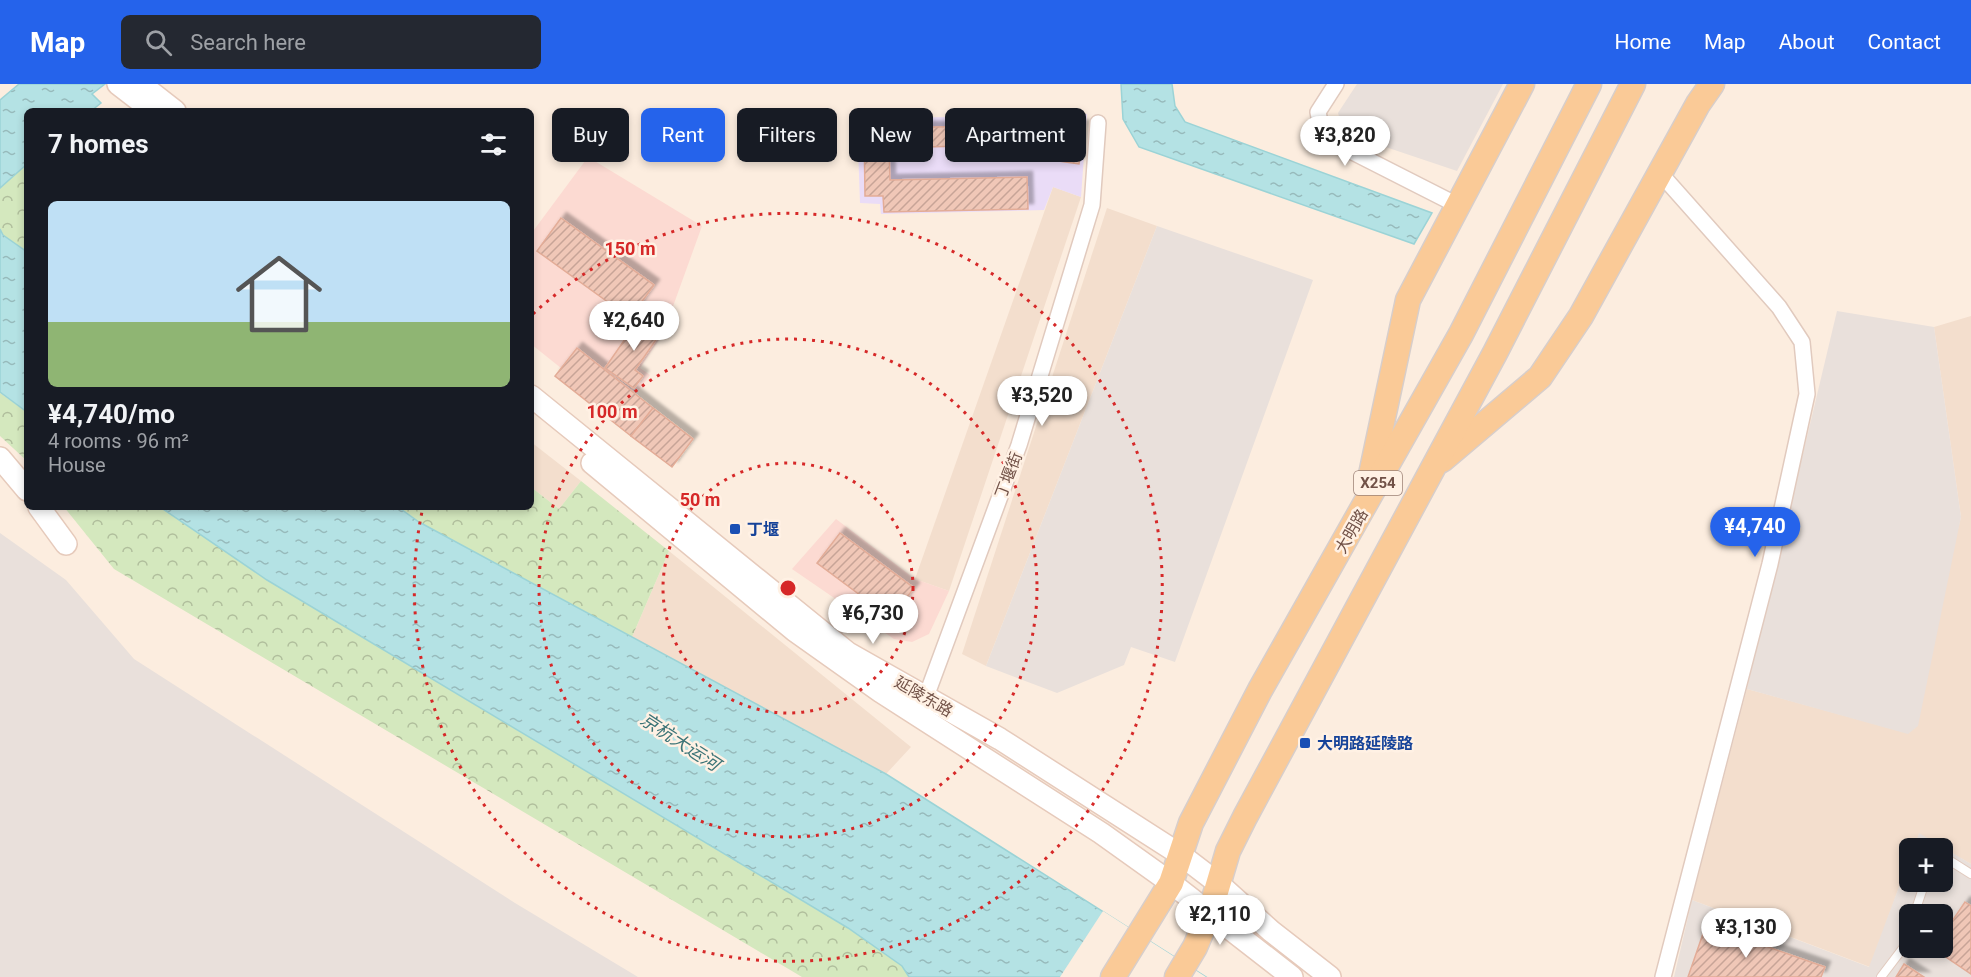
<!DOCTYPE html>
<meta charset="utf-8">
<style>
body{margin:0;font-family:Roboto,"Noto Sans SC",sans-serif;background:#242831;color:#f1f3f6;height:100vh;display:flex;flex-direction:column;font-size:22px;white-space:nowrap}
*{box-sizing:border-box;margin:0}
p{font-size:20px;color:#9ea1a6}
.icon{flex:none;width:33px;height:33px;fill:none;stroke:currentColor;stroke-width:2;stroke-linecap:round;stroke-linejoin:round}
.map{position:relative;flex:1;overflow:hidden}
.sheet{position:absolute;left:24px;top:24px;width:510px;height:402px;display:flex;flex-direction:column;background:#171b24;border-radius:9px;box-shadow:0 3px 9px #0003}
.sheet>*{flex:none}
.banner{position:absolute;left:552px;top:24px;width:570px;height:54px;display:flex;gap:12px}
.controls{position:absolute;left:1899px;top:754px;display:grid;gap:12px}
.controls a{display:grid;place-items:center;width:54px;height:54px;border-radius:9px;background:#171b24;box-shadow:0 3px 9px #0003;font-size:30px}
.price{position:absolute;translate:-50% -51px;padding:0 14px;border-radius:21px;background:#fff;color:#222;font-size:20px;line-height:39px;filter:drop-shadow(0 2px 3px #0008)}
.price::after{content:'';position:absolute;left:50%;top:36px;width:18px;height:14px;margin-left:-9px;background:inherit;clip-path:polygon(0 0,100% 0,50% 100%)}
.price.on{background:#2563eb;color:#fff}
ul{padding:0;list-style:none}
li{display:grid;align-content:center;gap:12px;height:318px;padding:0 24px}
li+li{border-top:2px solid #363941}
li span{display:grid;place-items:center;height:186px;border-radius:9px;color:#555}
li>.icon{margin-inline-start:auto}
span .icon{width:108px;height:108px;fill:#fffc;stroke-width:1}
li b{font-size:26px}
h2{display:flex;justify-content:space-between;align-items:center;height:72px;padding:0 24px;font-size:26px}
.chip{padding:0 21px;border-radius:9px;background:#171b24;box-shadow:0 3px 9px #0003;font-size:21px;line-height:54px}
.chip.on{background:#2563eb;color:#fff}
header{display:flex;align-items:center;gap:36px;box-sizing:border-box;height:84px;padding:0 30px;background:#2563eb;color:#fff}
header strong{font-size:28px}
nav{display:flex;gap:33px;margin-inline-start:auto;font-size:21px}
.search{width:420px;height:54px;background:#242831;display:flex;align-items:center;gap:15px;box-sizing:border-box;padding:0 21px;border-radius:9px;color:#9ea1a6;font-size:22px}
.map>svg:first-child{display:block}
</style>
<header>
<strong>Map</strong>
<div class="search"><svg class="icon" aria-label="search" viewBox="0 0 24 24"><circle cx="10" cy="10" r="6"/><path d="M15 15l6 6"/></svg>Search here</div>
<nav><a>Home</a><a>Map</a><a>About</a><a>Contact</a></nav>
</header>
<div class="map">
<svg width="1971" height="893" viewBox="0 0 1971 893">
<defs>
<pattern id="park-crowns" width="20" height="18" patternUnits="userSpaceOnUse" patternTransform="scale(1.5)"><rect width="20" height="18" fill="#d4e8be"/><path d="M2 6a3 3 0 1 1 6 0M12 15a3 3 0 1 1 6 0" fill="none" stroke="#b0be9c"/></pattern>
<pattern id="water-ripples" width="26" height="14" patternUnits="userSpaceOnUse" patternTransform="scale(1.5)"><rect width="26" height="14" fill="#b4e2e4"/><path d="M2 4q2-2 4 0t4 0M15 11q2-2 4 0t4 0" fill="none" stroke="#97babb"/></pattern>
<pattern id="building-hatch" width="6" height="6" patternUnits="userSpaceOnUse" patternTransform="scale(1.5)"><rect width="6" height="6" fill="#f0c7b7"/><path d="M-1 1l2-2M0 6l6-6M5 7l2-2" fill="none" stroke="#c7a497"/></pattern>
<filter id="shadow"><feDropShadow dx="5.5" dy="-5.5" stdDeviation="1.5" flood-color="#0004"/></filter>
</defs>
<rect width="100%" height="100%" fill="#fceddf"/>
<g fill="#f3decd">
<polygon points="1053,103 1081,113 949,507 915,495"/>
<polygon points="1107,124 1157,142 986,582 962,570"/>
<polygon points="1971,232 1971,780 1919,750 1914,765 1910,765 1909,776 1870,883 1692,816 1747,605 1907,649 1961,433 1934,243"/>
<polygon points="531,358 581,397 559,425 531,403"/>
<polygon points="669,467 911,663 886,690 632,553"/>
</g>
<g fill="#fcdad2">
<polygon points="588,73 702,142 663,250 640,284 650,291 636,310 577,265 561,284 531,260 531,150"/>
<polygon points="836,435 915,495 949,507 929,550 912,558 894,555 792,485"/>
</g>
<g fill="#e9e0db" fill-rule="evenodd">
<polygon points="1357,0 1503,0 1457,87 1344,49 1338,29"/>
<polygon points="1157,142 1313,196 1175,578 1131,563 1124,581 1057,609 986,582"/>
<polygon points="1837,227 1934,243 1961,433 1918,642 1908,650 1747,605"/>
<polygon points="0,449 66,496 134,575 515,819 638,893 0,893"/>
<path d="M1919,749L1971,780V893H1674L1692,816L1869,883L1909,776L1910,798H1942V765H1914ZM1910,831H1942V864H1910Z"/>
</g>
<polygon fill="#eadcf7" points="1087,30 1081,113 1053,103 1044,126 881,130 880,120 860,119 857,35"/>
<g fill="url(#park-crowns)">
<polygon points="27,80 27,168 3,151 0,145 0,104"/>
<polygon points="0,309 27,328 27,377 0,352"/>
<polygon points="581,397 669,467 632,553 419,438 398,423 531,423 531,403 559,425"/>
<polygon points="64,423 160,423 267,496 848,844 902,882 909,893 802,893 114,485"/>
</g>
<g fill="url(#water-ripples)" stroke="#9bd3d6" stroke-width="1.5">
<polygon points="19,0 105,0 92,10 101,19 91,27 27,27 27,80 0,104 0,16"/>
<polygon points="1121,0 1172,0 1175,22 1185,38 1432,129 1414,160 1139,63 1123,35"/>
<polygon points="0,145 3,151 27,168 27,328 0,308"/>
<polygon points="160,423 398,423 419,438 886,690 1206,893 909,893 902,882 848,844 267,496"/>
</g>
<polygon fill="#fceddf" points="1103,827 1206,893 1060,893"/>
<g fill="url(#building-hatch)" stroke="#e3ac97" stroke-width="1.5" filter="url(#shadow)">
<polygon points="1064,39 1084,42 1079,80 1059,77"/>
<polygon points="999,42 999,61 889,64 890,96 1027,93 1028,125 884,128 883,112 865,112 864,44"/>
<polygon points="561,134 654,201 630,234 537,167"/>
<polygon points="641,232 662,247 635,286 643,292 634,304 605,284"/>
<polygon points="577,264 653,324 631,352 555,292"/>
<polygon points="653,324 693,355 672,383 631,352"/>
<polygon points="840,449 914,504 891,534 817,479"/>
<polygon points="1965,818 1971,822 1971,890 1934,865 1942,864 1942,852"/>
<polygon points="1706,841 1825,883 1821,893 1688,893"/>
<polygon points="1904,880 1924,893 1896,893"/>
</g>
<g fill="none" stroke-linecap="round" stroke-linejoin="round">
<g stroke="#e1cabe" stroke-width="10">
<g id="lane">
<polyline points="1942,777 1952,778 1971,790"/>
<polyline points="1914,831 1925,798"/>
<polyline points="1881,893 1903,864 1910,845"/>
</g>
</g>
<g stroke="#e1cabe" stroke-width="18">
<g id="street">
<polyline points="1336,0 1318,28 1321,43 1335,59 1457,121"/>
<polyline points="1660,89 1779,223 1802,258 1807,310 1770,480 1663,893"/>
<polyline points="923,621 1019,361 1092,121 1098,39"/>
</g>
</g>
<g stroke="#e6cabb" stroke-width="24">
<g id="secondary">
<polyline points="118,0 153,27"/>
<polyline points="143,2 175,27"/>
<polyline points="531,312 848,569 1000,655 1181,771 1219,800 1271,847 1330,893"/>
<polyline points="0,374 27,406"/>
<polyline points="592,379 795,547 881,608 1101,749 1171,799 1292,893"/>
<polyline points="39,423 66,460"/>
</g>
</g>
<g stroke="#d7cecb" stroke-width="27">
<g id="primary">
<polyline points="1442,376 1540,293 1581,232 1698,20 1712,0"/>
<polyline points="1369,400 1408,216 1522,0"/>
<polyline points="1113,893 1171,799 1191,739 1260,606 1461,250 1589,0"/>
<polyline points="1177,893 1195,863 1210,828 1228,767 1245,733 1495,269 1633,0"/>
</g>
</g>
<use href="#lane" stroke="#fff" stroke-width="8"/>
<use href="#street" stroke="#fff" stroke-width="15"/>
<use href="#secondary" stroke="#fff" stroke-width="21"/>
<use href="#primary" stroke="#faca97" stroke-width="24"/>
</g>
<g fill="none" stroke="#d62828" stroke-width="3" stroke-dasharray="3 6">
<circle cx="788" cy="504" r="125"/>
<circle cx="788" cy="504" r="249"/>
<path d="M533 230A374 374 0 1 1 423 423"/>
</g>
<g fill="#1a4fb4" stroke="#fff1e4" stroke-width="2">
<rect x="729" y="439" width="12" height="12" rx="3"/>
<rect x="1299" y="653" width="12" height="12" rx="3"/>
</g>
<g text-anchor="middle" stroke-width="5" stroke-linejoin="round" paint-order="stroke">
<rect fill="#fff1e4" stroke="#9c8176" stroke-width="1.5" x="1354" y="387" width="48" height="24" rx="4.5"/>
<g font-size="15" font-weight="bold" fill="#715147">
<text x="1378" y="404">X254</text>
</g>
<g font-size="16" fill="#715147" stroke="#fff1e4">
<text transform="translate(1008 391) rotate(-69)" y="6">丁堰街</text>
<text transform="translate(1351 447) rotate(-60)" y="6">大明路</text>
<text transform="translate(924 612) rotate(30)" y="6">延陵东路</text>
</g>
<g font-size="16" font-weight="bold" fill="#164399" stroke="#fff1e4" text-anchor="start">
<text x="747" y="451">丁堰</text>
<text x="1317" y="665">大明路延陵路</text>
</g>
<g font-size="18" font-style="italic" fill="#3c7477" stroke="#fff1e4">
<text transform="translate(680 658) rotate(33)" y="6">京杭大运河</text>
</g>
</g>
<circle cx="788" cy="504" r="9" fill="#d62828" stroke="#fff1e4" stroke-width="3"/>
<g font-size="18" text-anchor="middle" font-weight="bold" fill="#d62828" stroke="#fff1e4" stroke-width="5" stroke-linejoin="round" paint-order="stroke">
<text x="630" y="171">150 m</text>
<text x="612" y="334">100 m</text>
<text x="700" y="422">50 m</text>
</g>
</svg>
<div class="controls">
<a>+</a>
<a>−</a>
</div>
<b class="price" style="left:1345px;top:83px">¥3,820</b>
<b class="price" style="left:634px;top:268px">¥2,640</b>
<b class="price" style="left:1042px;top:343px">¥3,520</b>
<b class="price on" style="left:1755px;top:474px">¥4,740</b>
<b class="price" style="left:873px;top:561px">¥6,730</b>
<b class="price" style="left:1220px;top:862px">¥2,110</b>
<b class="price" style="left:1746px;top:875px">¥3,130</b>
<div class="banner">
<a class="chip">Buy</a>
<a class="chip on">Rent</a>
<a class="chip">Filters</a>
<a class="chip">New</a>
<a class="chip">Apartment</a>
</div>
<section class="sheet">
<h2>7 homes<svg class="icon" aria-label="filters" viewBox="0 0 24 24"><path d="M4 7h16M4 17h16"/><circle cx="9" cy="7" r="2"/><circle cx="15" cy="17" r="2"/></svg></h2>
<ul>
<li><span style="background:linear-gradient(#bfe0f5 65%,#8fb573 0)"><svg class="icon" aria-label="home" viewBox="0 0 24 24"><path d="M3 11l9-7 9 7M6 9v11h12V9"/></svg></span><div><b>¥4,740/mo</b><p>4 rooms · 96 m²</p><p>House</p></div></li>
</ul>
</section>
</div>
